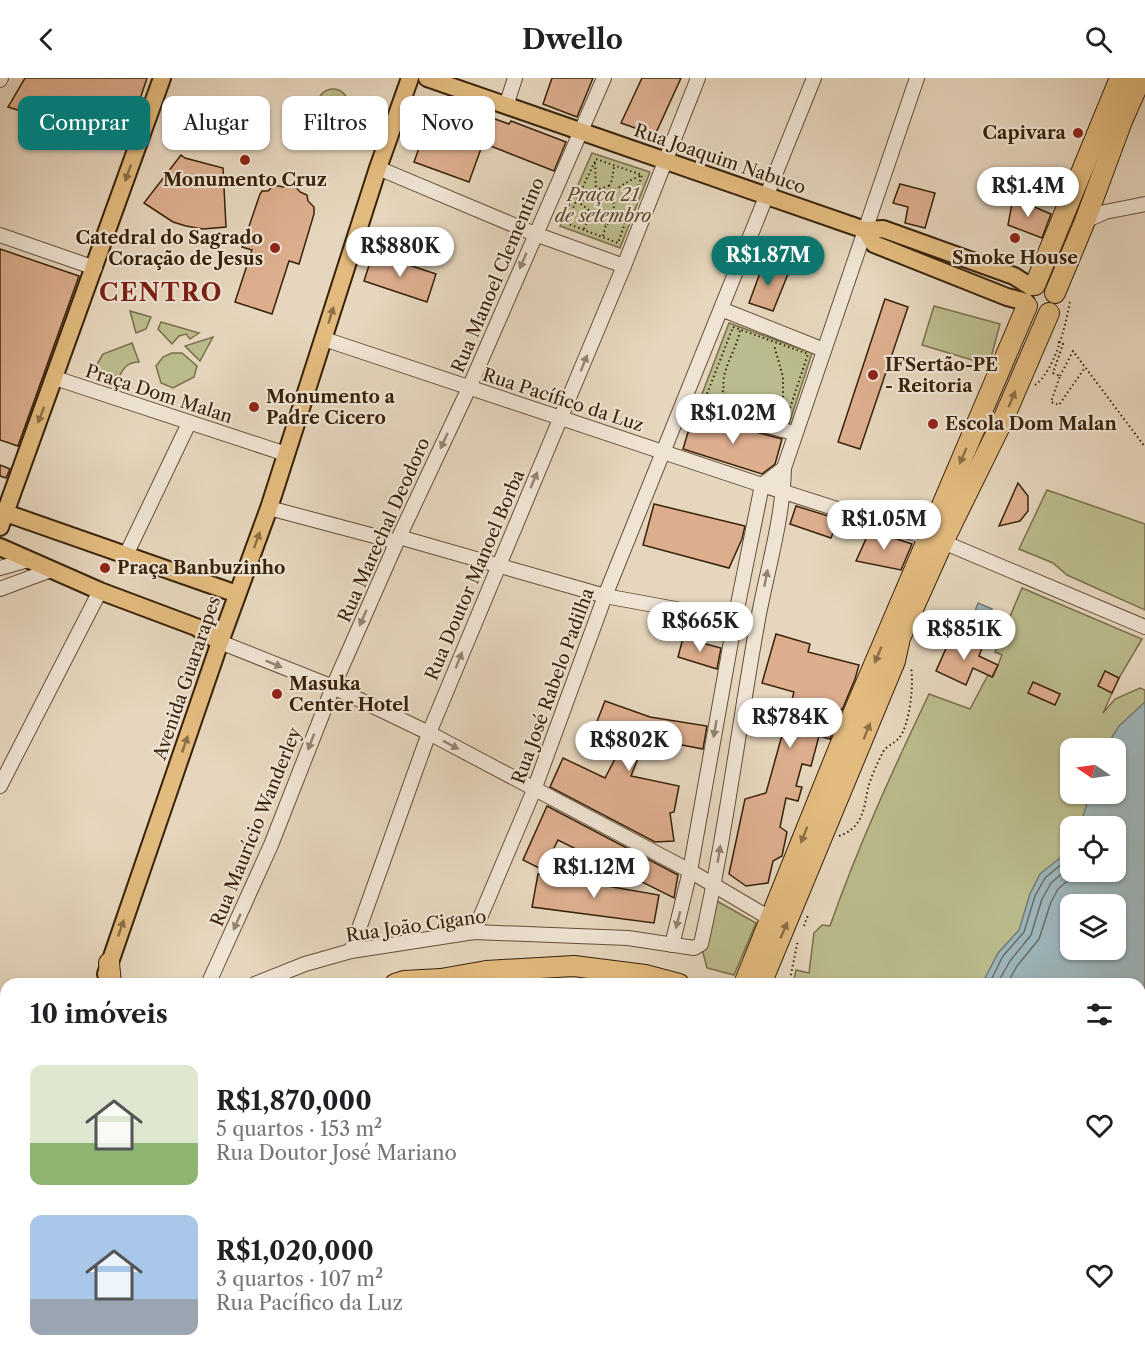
<!DOCTYPE html>
<html lang="pt">
<meta charset="utf-8">
<style>
body{margin:0;font-family:"Libre Caslon Text",serif;background:#f6f6f6;color:#202124;height:100vh;display:flex;flex-direction:column;font-size:22px;white-space:nowrap}
*{box-sizing:border-box;margin:0}
p{font-size:20px;color:#757577}
.icon{flex:none;width:33px;height:33px;fill:none;stroke:currentColor;stroke-width:2;stroke-linecap:round;stroke-linejoin:round}
.map{position:relative;flex:1;overflow:hidden}
.side{position:absolute;left:0px;top:900px;width:1146px;height:384px;display:flex;flex-direction:column;background:#fff;border-radius:18px 18px 0 0;box-shadow:0 2px 4px #0004}
.side>*{flex:none}
.banner{position:absolute;left:18px;top:18px;width:600px;height:54px;display:flex;gap:12px}
.needle{width:39px;rotate:283deg}
.buttons{position:absolute;left:1060px;top:660px;display:grid;gap:12px}
.buttons a{display:grid;place-items:center;width:66px;height:66px;border-radius:12px;background:#fff;box-shadow:0 2px 4px #0004;font-size:30px}
.price{position:absolute;translate:-50% -51px;padding:0 14px;border-radius:21px;background:#fff;color:#222;font-size:20px;line-height:39px;filter:drop-shadow(0 2px 3px #0008)}
.price::after{content:'';position:absolute;left:50%;top:36px;width:18px;height:14px;margin-left:-9px;background:inherit;clip-path:polygon(0 0,100% 0,50% 100%)}
.price.current{background:#0f766e;color:#fff}
ul{padding:0;list-style:none}
li{display:flex;align-items:center;gap:18px;height:150px;padding:0 30px}
li span{display:grid;place-items:center;flex:none;width:168px;height:120px;border-radius:12px;color:#555}
li>.icon{margin-inline-start:auto}
span .icon{width:72px;height:72px;fill:#fffc;stroke-width:1}
li b{font-size:26px}
h2{display:flex;justify-content:space-between;align-items:center;height:72px;padding:0 30px;font-size:26px}
.chip{padding:0 21px;border-radius:12px;background:#fff;box-shadow:0 2px 4px #0004;font-size:21px;line-height:54px}
.chip.current{background:#0f766e;color:#fff}
header{display:flex;justify-content:space-between;align-items:center;height:78px;padding:0 30px;background:#fff;font-size:27px;font-weight:800}
.map>svg:first-child{display:block}
</style>
<header><svg class="icon" aria-label="back" viewBox="0 0 24 24"><path d="M15 5l-7 7 7 7"/></svg>Dwello<svg class="icon" aria-label="search" viewBox="0 0 24 24"><circle cx="10" cy="10" r="6"/><path d="M15 15l6 6"/></svg></header>
<div class="map">
<svg width="1145" height="1284" viewBox="0 0 1145 1284">
<rect width="100%" height="100%" fill="#e6d6bd"/>
<filter id="stains"><feTurbulence type="fractalNoise" baseFrequency=".00333" numOctaves="4"/><feColorMatrix values="0 0 0 0 .2 0 0 0 0 .09 0 0 0 0 .02 0 0 0 .5 -.17"/></filter>
<radialGradient id="worn" r=".72"><stop offset=".6" stop-color="#630" stop-opacity="0"/><stop offset="1" stop-color="#630" stop-opacity=".3"/></radialGradient>
<g fill="#bbbc8d" stroke="#7a6f4c" stroke-width="1.5" fill-rule="evenodd">
<circle cx="333" cy="26" r="15"/>
<polygon points="592,75 650,94 620,170 560,148"/>
<polygon points="934,228 1000,246 989,287 922,267"/>
<polygon points="130,233 151,239 146,251 136,255"/>
<polygon points="161,244 199,255 190,261 186,256 179,258 172,266 158,251"/>
<polygon points="729,245 812,275 788,349 699,324"/>
<polygon points="213,259 200,283 185,268"/>
<path d="M132,265L139,284C128,284 124,289 119,299L102,294L96,288L103,276Z"/>
<polygon points="172,275 182,275 197,288 194,299 173,310 161,305 156,288 163,279"/>
<polygon points="1047,412 1145,446 1145,532 1067,497 1053,485 1019,471"/>
<path d="M1022,510L1142,561L1119,600L1105,594L1112,615L1103,635L1115,621L1140,610L1145,612V676L1112,748H1071V794H1116V826H1071V872L1075,906H793L796,892L809,895L814,855L822,847L830,848C858,768 893,692 929,616L970,631L988,597L993,599L1002,577L995,574ZM1071,670H1116V716H1071Z"/>
<polygon points="715,822 756,845 734,897 707,890 702,871"/>
<polygon points="6,1066 6,1144 0,1143 0,1067"/>
<polygon points="574,1278 884,1278 883,1284 573,1284"/>
</g>
<g fill="#9cb6bc" stroke="#747b75" stroke-width="1.5" fill-rule="evenodd">
<polygon points="978,525 992,531 982,555 969,550"/>
<path d="M1145,624V1284H818L819,1278H1140V906H982L998,875L1019,852L1030,816L1040,796L1060,780L1071,765V794H1116V748H1080L1090,716H1116V670H1105L1119,648ZM1071,826H1116V872H1071Z"/>
</g>
<g fill="none" stroke-linecap="round" stroke-linejoin="round">
<g stroke="#6a6c63" stroke-width="1.5">
<polyline points="989,906 1003,878 1024,854 1035,818 1045,800 1064,784 1071,775"/>
<polyline points="997,906 1010,883 1031,857 1042,821 1051,805 1071,788"/>
<polyline points="1007,906 1017,888 1039,861 1051,824 1058,811 1078,794"/>
</g>
</g>
<g fill="#ddae8e" stroke="#38220a" stroke-width="1.5">
<polygon points="25,0 147,0 137,30 140,31 127,66 8,29"/>
<polygon points="552,0 593,0 577,39 543,26"/>
<polygon points="642,0 681,0 655,57 621,45"/>
<polygon points="437,20 509,46 511,43 566,64 554,93 483,65 469,104 414,84"/>
<polygon points="181,77 185,80 223,90 226,149 203,151 186,148 173,144 144,125"/>
<polygon points="289,106 293,106 300,114 307,117 308,123 314,129 314,136 299,186 289,183 272,236 235,224 252,172 242,169 260,116 262,113 268,113 274,107 283,109"/>
<polygon points="900,106 935,115 925,150 905,145 908,129 893,125"/>
<polygon points="1013,120 1051,136 1042,160 1008,147"/>
<polygon points="0,171 79,198 18,368 0,362"/>
<polygon points="373,175 436,196 427,224 364,203"/>
<polygon points="764,184 788,196 773,233 749,225"/>
<polygon points="885,221 908,229 860,371 838,364"/>
<polygon points="693,338 782,361 775,386 762,396 683,371"/>
<polygon points="0,387 10,391 6,400 0,398"/>
<polygon points="1018,405 1028,418 1028,433 1020,443 999,448"/>
<polygon points="654,426 745,448 742,461 729,490 643,467"/>
<polygon points="796,428 838,441 831,460 790,446"/>
<polygon points="870,452 912,466 901,492 856,483"/>
<polygon points="776,556 810,566 808,574 859,587 855,601 842,632 840,631 830,661 819,658 811,688 802,686 796,708 802,709 798,723 786,720 780,749 787,754 782,778 773,783 768,805 746,808 729,796 745,721 766,715 794,614 762,605"/>
<polygon points="952,557 982,570 979,578 998,587 992,599 973,590 966,607 936,593"/>
<polygon points="683,560 721,570 717,591 678,579"/>
<polygon points="1105,593 1119,600 1112,615 1098,608"/>
<polygon points="1033,604 1060,616 1055,627 1028,615"/>
<polygon points="605,623 650,639 707,648 703,671 646,660 631,698 679,708 674,734 670,735 674,763 655,764 550,709 563,680 605,700 616,679 587,669"/>
<polygon points="547,728 678,797 674,820 558,762 543,792 523,782"/>
<polygon points="538,796 659,817 654,845 532,829"/>
</g>
<g fill="none" stroke-linecap="round" stroke-linejoin="round">
<g stroke="#644f37" stroke-width="16">
<g id="minor">
<polyline points="0,2 1,0"/>
<polyline points="506,28 515,0"/>
<polyline points="378,90 535,156 624,188"/>
<polyline points="1085,143 1105,134 1145,126"/>
<polyline points="0,157 95,190"/>
<polyline points="721,231 824,272"/>
<polyline points="324,261 762,407 928,460"/>
<polyline points="55,300 286,376"/>
<polyline points="683,326 794,355"/>
<polyline points="269,430 397,464"/>
<polyline points="399,459 605,518 757,546"/>
<polyline points="943,464 1145,549"/>
<polyline points="126,477 189,345"/>
<polyline points="0,490 28,482"/>
<polyline points="0,511 51,492"/>
<polyline points="220,564 333,609 429,655 690,793 771,841"/>
<polyline points="0,708 100,513"/>
<polyline points="474,854 534,712 605,518 814,0"/>
<polyline points="672,867 690,793 735,541 762,407 784,390"/>
<polyline points="351,873 429,655 624,188 698,0"/>
<polyline points="211,906 210,902 271,767 333,609 399,459 469,310 604,0"/>
<path d="M255,906L305,886L351,873L474,854L628,860L694,870L701,866C725,760 738,653 757,547C766,495 783,443 784,390L917,0"/>
<polyline points="0,953 6,954"/>
<polyline points="73,1284 76,1278"/>
<polyline points="312,1284 314,1278"/>
<polyline points="450,1284 452,1278"/>
</g>
</g>
<g stroke="#38220a" stroke-width="20">
<g id="major">
<polyline points="427,0 865,152 883,151 1014,198 1031,209"/>
<polyline points="865,152 874,166 1007,219 1026,224"/>
<polyline points="0,433 237,516"/>
<polyline points="0,449 162,0"/>
<polyline points="0,469 100,513 196,549 220,564"/>
<polyline points="106,896 220,564 269,430 378,90 410,0"/>
</g>
</g>
<g stroke="#38220a" stroke-width="22">
<g id="highway">
<polyline points="1035,207 1120,0"/>
<polyline points="1055,215 1085,143 1122,43 1141,0"/>
<polyline points="109,885 111,906"/>
<polyline points="395,906 404,903 441,901"/>
<polyline points="428,906 441,901 486,893 574,888 645,897 679,906"/>
<polyline points="744,906 847,650 1027,228"/>
<polyline points="761,906 895,583 900,560 943,464 1003,342 1049,235"/>
<polyline points="0,993 6,992"/>
<polyline points="0,1044 6,1042"/>
<polyline points="1140,1127 1145,1130"/>
<polyline points="0,1138 6,1137"/>
<polyline points="0,1182 6,1184"/>
<polyline points="0,1203 6,1197"/>
<polyline points="236,1278 245,1284"/>
<polyline points="256,1278 265,1284"/>
<polyline points="496,1284 505,1278"/>
<polyline points="548,1284 552,1278"/>
</g>
</g>
<g stroke="#38220a" stroke-width="2" stroke-dasharray="1.5 3" stroke-linecap="butt">
<polygon points="596,81 642,97 618,165 566,145"/>
<polyline points="595,85 596,112"/>
<polyline points="609,108 612,102 614,88"/>
<polyline points="611,114 629,103 642,97"/>
<polyline points="613,137 628,142"/>
<polyline points="584,151 591,135"/>
<path d="M603,158L606,146H608C617,134 614,121 609,108L586,115L581,126L606,146"/>
<polygon points="733,249 808,276 786,342 705,321"/>
<polyline points="1058,264 1063,266 1053,295 1060,298 1051,324 1059,327 1084,291"/>
<polyline points="1060,298 1073,273 1145,369"/>
<path d="M1035,307C1055,293 1066,246 1070,223"/>
<path d="M717,321L724,312C720,292 737,272 740,252"/>
<polyline points="770,336 783,324 783,299 774,267"/>
<path d="M839,758C862,750 864,732 868,710C871,699 877,686 882,676C885,668 894,666 899,660C910,647 914,606 911,589"/>
<polyline points="804,848 808,837"/>
<polyline points="789,906 798,862"/>
</g>
<use href="#minor" stroke="#efe4d4" stroke-width="14"/>
<use href="#major" stroke="#e3bb7e" stroke-width="16"/>
<use href="#highway" stroke="#e3bb7e" stroke-width="20"/>
</g>
<defs><path id="oneway-solid" d="M-6-.8H1V-3.2L6.5 0L1 3.2V.8H-6Z" transform="scale(1.5)"/></defs>
<g fill="#8e6e44">
<use href="#oneway-solid" transform="translate(128 95) rotate(110)"/>
<use href="#oneway-solid" transform="translate(331 237) rotate(-73)"/>
<use href="#oneway-solid" transform="translate(1012 321) rotate(-67)"/>
<use href="#oneway-solid" transform="translate(41 337) rotate(111)"/>
<use href="#oneway-solid" transform="translate(963 378) rotate(113)"/>
<use href="#oneway-solid" transform="translate(257 462) rotate(-70)"/>
<use href="#oneway-solid" transform="translate(878 577) rotate(113)"/>
<use href="#oneway-solid" transform="translate(867 653) rotate(-68)"/>
<use href="#oneway-solid" transform="translate(185 666) rotate(-71)"/>
<use href="#oneway-solid" transform="translate(804 757) rotate(111)"/>
<use href="#oneway-solid" transform="translate(121 850) rotate(-71)"/>
<use href="#oneway-solid" transform="translate(784 852) rotate(-67)"/>
</g>
<g fill="#94836f">
<use href="#oneway-solid" transform="translate(523 183) rotate(113)"/>
<use href="#oneway-solid" transform="translate(584 285) rotate(-68)"/>
<use href="#oneway-solid" transform="translate(444 363) rotate(115)"/>
<use href="#oneway-solid" transform="translate(534 402) rotate(-67)"/>
<use href="#oneway-solid" transform="translate(766 500) rotate(-79)"/>
<use href="#oneway-solid" transform="translate(363 540) rotate(114)"/>
<use href="#oneway-solid" transform="translate(459 582) rotate(-68)"/>
<use href="#oneway-solid" transform="translate(274 586) rotate(22)"/>
<use href="#oneway-solid" transform="translate(715 651) rotate(100)"/>
<use href="#oneway-solid" transform="translate(311 664) rotate(111)"/>
<use href="#oneway-solid" transform="translate(451 667) rotate(28)"/>
<use href="#oneway-solid" transform="translate(719 776) rotate(-81)"/>
<use href="#oneway-solid" transform="translate(678 842) rotate(104)"/>
<use href="#oneway-solid" transform="translate(237 844) rotate(114)"/>
</g>
<g fill="#8f2418" stroke="#efe4d4" stroke-width="2">
<circle cx="1078" cy="55" r="6"/>
<circle cx="245" cy="82" r="6"/>
<circle cx="1015" cy="160" r="6"/>
<circle cx="275" cy="170" r="6"/>
<circle cx="873" cy="297" r="6"/>
<circle cx="254" cy="329" r="6"/>
<circle cx="933" cy="346" r="6"/>
<circle cx="105" cy="490" r="6"/>
<circle cx="277" cy="616" r="6"/>
</g>
<g text-anchor="middle" stroke-width="4.5" stroke-linejoin="round" paint-order="stroke">
<g font-size="18" font-weight="bold" fill="#38220a" stroke="#efe4d4" text-anchor="start">
<text x="1066" y="61" text-anchor="end">Capivara</text>
<text x="245" y="108" text-anchor="middle">Monumento Cruz</text>
<text x="263" y="166" text-anchor="end">Catedral do Sagrado<tspan x="263" dy="21">Coração de Jesus</tspan></text>
<text x="1015" y="186" text-anchor="middle">Smoke House</text>
<text x="885" y="293">IFSertão-PE<tspan x="885" dy="21">- Reitoria</tspan></text>
<text x="266" y="325">Monumento a<tspan x="266" dy="21">Padre Cicero</tspan></text>
<text x="945" y="352">Escola Dom Malan</text>
<text x="117" y="496">Praça Banbuzinho</text>
<text x="289" y="612">Masuka<tspan x="289" dy="21">Center Hotel</tspan></text>
</g>
<g font-size="18" fill="#38220a" stroke="#efe4d4">
<text transform="translate(720 81) rotate(19)" y="6">Rua Joaquim Nabuco</text>
<text transform="translate(498 197) rotate(-67)" y="6">Rua Manoel Clementino</text>
<text transform="translate(159 316) rotate(18)" y="6">Praça Dom Malan</text>
<text transform="translate(563 322) rotate(18)" y="6">Rua Pacífico da Luz</text>
<text transform="translate(384 452) rotate(-66)" y="6">Rua Marechal Deodoro</text>
<text transform="translate(475 497) rotate(-67)" y="6">Rua Doutor Manoel Borba</text>
<text transform="translate(187 600) rotate(-71)" y="6">Avenida Guararapes</text>
<text transform="translate(553 608) rotate(-70)" y="6">Rua José Rabelo Padilha</text>
<text transform="translate(256 749) rotate(-68)" y="6">Rua Maurício Wanderley</text>
<text transform="translate(416 848) rotate(-8)" y="6">Rua João Cigano</text>
</g>
<g font-size="18" font-style="italic" fill="#59482b" stroke="#efe4d4">
<text x="603" y="123">Praça 21<tspan x="603" dy="21">de setembro</tspan></text>
</g>
<g font-size="24" font-weight="bold" letter-spacing="1.5" fill="#7a1f14" stroke="#efe4d4">
<text x="161" y="223">CENTRO</text>
</g>
</g>
<rect width="100%" height="100%" filter="url(#stains)"/>
<rect width="100%" height="100%" fill="url(#worn)"/>
</svg>
<div class="buttons">
<a><svg class="needle" viewBox="-14 -14 28 28"><path d="M0-13l5 13h-10z" fill="#e53935"/><path d="M0 13l5-13h-10z" fill="#757577"/></svg></a>
<a><svg class="icon" aria-label="locate" viewBox="0 0 24 24"><circle cx="12" cy="12" r="6"/><path d="M12 2v4M12 18v4M2 12h4M18 12h4"/></svg></a>
<a><svg class="icon" aria-label="layers" viewBox="0 0 24 24"><path d="M12 4l9 5-9 5-9-5zM3 14l9 5 9-5"/></svg></a>
</div>
<b class="price" style="left:1028px;top:140px">R$1.4M</b>
<b class="price" style="left:400px;top:200px">R$880K</b>
<b class="price current" style="left:768px;top:209px">R$1.87M</b>
<b class="price" style="left:733px;top:367px">R$1.02M</b>
<b class="price" style="left:884px;top:473px">R$1.05M</b>
<b class="price" style="left:700px;top:575px">R$665K</b>
<b class="price" style="left:964px;top:583px">R$851K</b>
<b class="price" style="left:790px;top:671px">R$784K</b>
<b class="price" style="left:629px;top:694px">R$802K</b>
<b class="price" style="left:594px;top:821px">R$1.12M</b>
<div class="banner">
<a class="chip current">Comprar</a>
<a class="chip">Alugar</a>
<a class="chip">Filtros</a>
<a class="chip">Novo</a>
</div>
<section class="side">
<h2>10 imóveis<svg class="icon" aria-label="filters" viewBox="0 0 24 24"><path d="M4 7h16M4 17h16"/><circle cx="9" cy="7" r="2"/><circle cx="15" cy="17" r="2"/></svg></h2>
<ul>
<li><span style="background:linear-gradient(#dfe7d0 65%,#8fb573 0)"><svg class="icon" aria-label="home" viewBox="0 0 24 24"><path d="M3 11l9-7 9 7M6 9v11h12V9"/></svg></span><div><b>R$1,870,000</b><p>5 quartos · 153 m²</p><p>Rua Doutor José Mariano</p></div><svg class="icon" aria-label="heart" viewBox="0 0 24 24"><path d="M12 20l-8-8c-3-5 5-10 8-4 3-6 11-1 8 4z"/></svg></li>
<li><span style="background:linear-gradient(#a9c7e8 70%,#9aa5b1 0)"><svg class="icon" aria-label="home" viewBox="0 0 24 24"><path d="M3 11l9-7 9 7M6 9v11h12V9"/></svg></span><div><b>R$1,020,000</b><p>3 quartos · 107 m²</p><p>Rua Pacífico da Luz</p></div><svg class="icon" aria-label="heart" viewBox="0 0 24 24"><path d="M12 20l-8-8c-3-5 5-10 8-4 3-6 11-1 8 4z"/></svg></li>
</ul>
</section>
</div>
